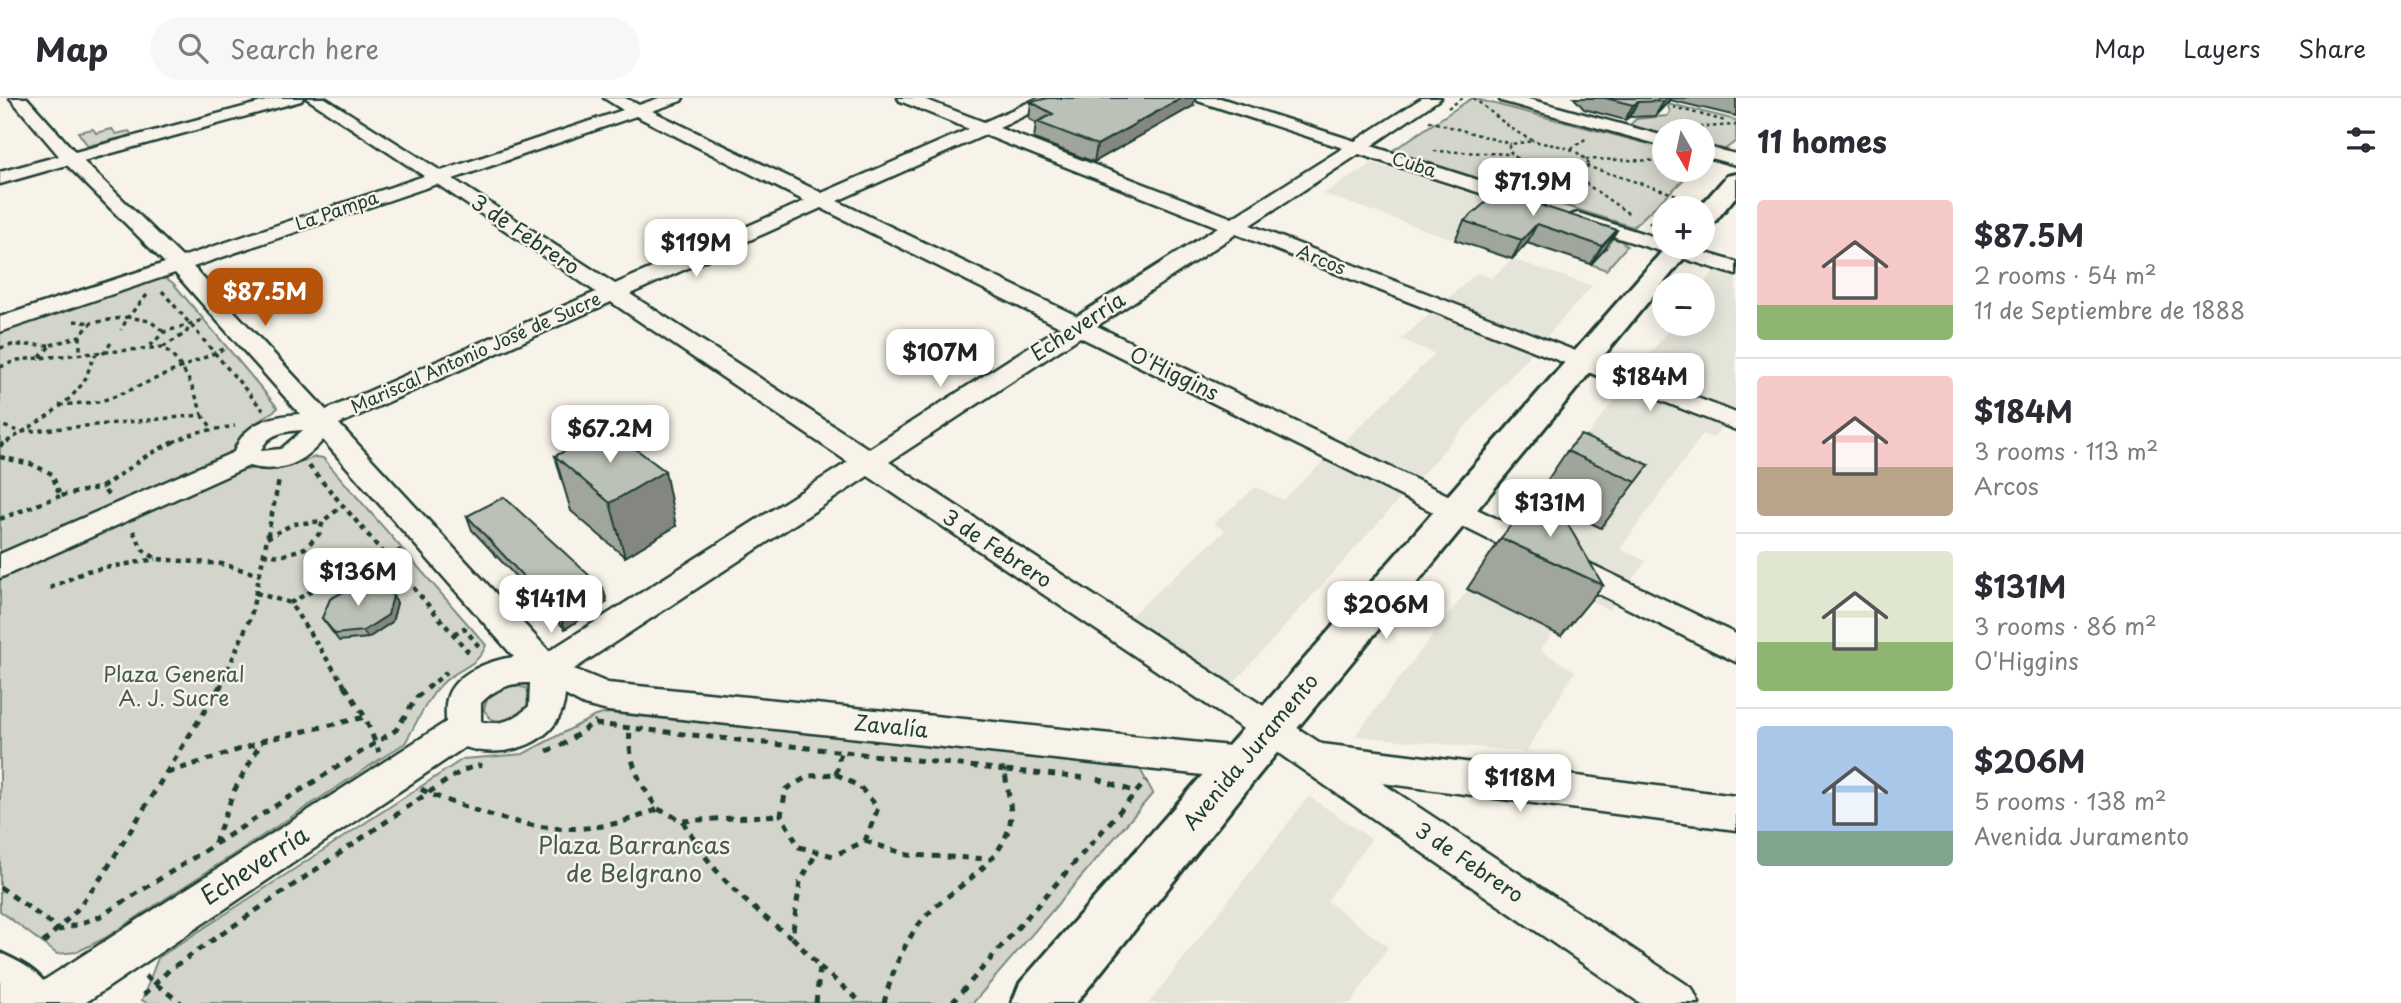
<!DOCTYPE html>
<meta charset="utf-8">
<style>
body{margin:0;font-family:"Playpen Sans",sans-serif;background:#f7f7f7;color:#2b2b33;height:100vh;display:flex;flex-direction:column;font-size:26px;white-space:nowrap}
*{box-sizing:border-box;margin:0}
p{font-size:23px;color:#7c7c81}
.icon{flex:none;width:38px;height:38px;fill:none;stroke:currentColor;stroke-width:2;stroke-linecap:round;stroke-linejoin:round}
.map{position:relative;flex:1;overflow:hidden}
.drawer{display:flex;flex-direction:column;background:#fff;width:665px}
.drawer>*{flex:none}
.needle{width:46px;rotate:171deg}
.buttons{position:absolute;left:1652px;top:21px;display:grid;gap:14px}
.buttons a{display:grid;place-items:center;width:63px;height:63px;border-radius:50%;background:#fff;box-shadow:0 4px 18px #0003;font-size:35px}
.price{position:absolute;translate:-50% -60px;padding:0 16px;border-radius:14px;background:#fff;color:#222;font-size:23px;line-height:46px;filter:drop-shadow(0 2px 4px #0008)}
.price::after{content:'';position:absolute;left:50%;top:42px;width:21px;height:16px;margin-left:-10px;background:inherit;clip-path:polygon(0 0,100% 0,50% 100%)}
.price.selected{background:#b45309;color:#fff}
ul{padding:0;list-style:none}
li{display:flex;align-items:center;gap:21px;height:175px;padding:0 21px}
li+li{border-top:2px solid #e1e1e2}
li span{display:grid;place-items:center;flex:none;width:196px;height:140px;border-radius:7px;color:#555}
li>.icon{margin-inline-start:auto}
span .icon{width:84px;height:84px;fill:#fffc;stroke-width:1}
li b{font-size:30px}
h2{display:flex;justify-content:space-between;align-items:center;height:84px;padding:0 21px;font-size:30px}
header{display:flex;align-items:center;gap:42px;box-sizing:border-box;height:98px;padding:0 35px;background:#fff;border-bottom:2px solid #e1e1e2}
header strong{font-size:33px}
nav{display:flex;gap:38px;margin-inline-start:auto;font-size:24px}
.search{width:490px;height:63px;background:#f7f7f7;display:flex;align-items:center;gap:18px;box-sizing:border-box;padding:0 24px;border-radius:38px;color:#7c7c81;font-size:26px}
main{display:flex;flex:1;min-height:0}
.map>svg:first-child{display:block}
</style>
<header>
<strong>Map</strong>
<div class="search"><svg class="icon" aria-label="search" viewBox="0 0 24 24"><circle cx="10" cy="10" r="6"/><path d="M15 15l6 6"/></svg>Search here</div>
<nav><a>Map</a><a>Layers</a><a>Share</a></nav>
</header>
<main>
<div class="map">
<svg width="1736" height="905" viewBox="0 0 1736 905">
<rect width="100%" height="100%" fill="#f7f3e8"/>
<filter id="ink" filterUnits="userSpaceOnUse"><feTurbulence type="fractalNoise" baseFrequency=".0143" numOctaves="2"/><feDisplacementMap in="SourceGraphic" scale="14" xChannelSelector="R" yChannelSelector="G"/><feConvolveMatrix kernelMatrix="1 2 1 2 8 2 1 2 1" color-interpolation-filters="sRGB"/></filter>
<g filter="url(#ink)">
<g fill="#e5e4d9">
<polygon points="1373,65 1498,104 1455,142 1323,96"/>
<polygon points="1512,161 1592,188 1229,590 1125,523 1225,433 1214,425 1256,389 1283,402 1435,256 1401,241 1477,175 1492,180"/>
<polygon points="1715,172 1736,179 1736,334 1721,329 1714,340 1703,336 1620,451 1646,463 1609,512 1582,498 1540,552 1575,573 1526,654 1355,638 1673,226 1703,226 1703,187"/>
<polygon points="1309,698 1371,741 1327,803 1388,849 1351,905 1149,905"/>
</g>
<g fill="#d3d5ca" stroke="#79897f" stroke-width="2">
<polygon points="1472,0 1664,50 1664,72 1694,72 1633,129 1392,53"/>
<polygon points="1667,5 1736,22 1736,43 1724,52 1703,50 1703,33 1664,33 1664,39 1628,29 1636,21 1667,18 1670,14"/>
<polygon points="93,31 96,35 112,31 116,36 129,33 132,37 88,48 78,34"/>
<polygon points="1524,113 1621,143 1627,148 1606,172 1591,166 1605,150"/>
<polygon points="156,181 167,181 173,185 278,310 253,327 233,354 225,360 0,458 0,235"/>
<path d="M316,359L323,360L486,547C479,567 460,570 445,583C427,599 417,625 405,645L105,840L77,854L57,856L0,813V479L230,375C260,367 284,371 316,359Z"/>
<path d="M512,587L526,590C539,613 510,628 491,621L484,612C486,596 498,589 512,587Z"/>
<polygon points="608,615 1139,669 1153,695 973,905 147,905 142,902 158,860 463,661 523,656 595,618"/>
</g>
<g fill="none" stroke-linecap="round" stroke-linejoin="round">
<g stroke="#1f3d34" stroke-width="5">
<g id="minor">
<path d="M10,0H27L75,54L277,0H303L301,3L83,63L182,159L424,78L306,0H325L441,73L623,12L604,0H625L639,7L659,0H683L681,3L652,13L822,95L969,31L900,3L898,0H921L984,24L1039,0H1061L999,30L1232,120L1343,50L1198,3L1196,0H1220L1355,43L1422,0H1441L1371,48L1541,102L1544,106L1541,110H1527L1359,56L1250,127L1736,315V332L1236,136L1097,228L1736,536V564L1080,239L889,364L1322,646L1736,698V732L1382,685L1692,890L1699,905H1640L1258,641L868,378L574,571L608,585L1240,649L1253,654L1258,665L1253,676L1240,681L608,613L584,607L565,597C562,645 504,663 465,649L85,905H25L32,890L446,624C446,616 445,608 447,601C453,575 491,562 514,559L323,342C303,366 279,376 249,368L0,480V456L234,354C244,324 272,318 300,316L175,175L0,234V219L165,165L67,67L0,86V74L59,58ZM636,18L805,103L615,186L453,81ZM985,37L1218,129L1077,218L837,103ZM437,86L596,194L326,312L193,169ZM821,110L1060,229L869,351L630,196ZM611,204L848,364L549,553L339,326ZM303,332L281,351L261,353C267,335 286,333 303,332ZM530,585L529,608C517,621 498,629 481,623V605C495,590 510,585 530,585Z"/>
<polygon points="1499,0 1525,0 1664,38 1664,48 1501,3"/>
<polygon points="1703,48 1736,56 1736,67 1703,58"/>
<polygon points="1578,115 1664,142 1664,149 1686,149 1736,164 1736,177 1571,125 1568,121 1571,117"/>
</g>
</g>
<g stroke="#1f3d34" stroke-width="6">
<g id="secondary">
<polygon points="1736,76 1736,98 1712,127 1703,130 1703,110 1699,110 1727,78"/>
<polygon points="1666,149 1693,149 1257,679 1076,905 1012,905 1020,885"/>
<path d="M0,855C27,867 45,877 56,905H0Z"/>
</g>
</g>
<g stroke="#1f3d34" stroke-width="2.5" stroke-dasharray="3.5 3.5" stroke-linecap="butt">
<path d="M1473,0C1493,14 1514,37 1538,44C1558,49 1575,47 1588,65C1566,82 1524,73 1508,51L1511,46L1534,43"/>
<polyline points="1673,9 1725,23"/>
<polyline points="1448,10 1463,0"/>
<polyline points="1429,23 1511,46"/>
<polyline points="1671,31 1736,27"/>
<polyline points="1571,51 1588,39"/>
<polyline points="1434,53 1510,56"/>
<polyline points="1586,61 1664,63"/>
<polyline points="1586,68 1677,97"/>
<polyline points="1568,73 1629,116"/>
<polyline points="1505,78 1524,66"/>
<polyline points="1532,86 1542,78 1544,71"/>
<polyline points="1664,110 1673,102"/>
<polyline points="1649,126 1664,110"/>
</g>
<g stroke="#1f3d34" stroke-width="3.5" stroke-dasharray="4.5 4.5" stroke-linecap="butt">
<polyline points="162,193 263,312"/>
<polyline points="147,197 128,219 150,223 164,234"/>
<polyline points="74,223 91,225"/>
<polyline points="80,238 80,255"/>
<polyline points="51,247 80,238 91,225 128,219 121,232"/>
<polyline points="150,248 164,234 203,222"/>
<polyline points="163,249 186,235 189,229"/>
<path d="M0,250L12,247H51L39,260L163,249C185,268 194,290 202,317L21,334L0,327"/>
<polyline points="103,256 111,245"/>
<polyline points="0,269 18,262 39,260"/>
<polyline points="59,307 98,304 116,298 226,250"/>
<polyline points="202,317 212,330"/>
<path d="M7,344C32,327 63,312 82,286C89,277 89,265 96,256"/>
<polyline points="173,344 198,334 235,328"/>
</g>
<g stroke="#1f3d34" stroke-width="4.5" stroke-dasharray="5 5" stroke-linecap="butt">
<polyline points="0,348 9,342"/>
<polyline points="0,359 31,366 52,376 60,398 102,389"/>
<polyline points="309,368 471,557"/>
<polyline points="108,397 102,389 148,357 177,342"/>
<polyline points="0,421 60,398"/>
<polyline points="133,433 143,452 157,461 222,466 260,477"/>
<polyline points="267,440 293,426 323,423"/>
<polyline points="263,456 281,458 305,450 319,436 323,423 344,407"/>
<polyline points="388,459 403,451"/>
<polyline points="50,490 87,473 156,461"/>
<polyline points="256,495 290,505 346,590"/>
<polyline points="290,505 384,454"/>
<polyline points="454,536 464,530 481,551"/>
<polyline points="220,590 251,518 279,382"/>
<polyline points="428,590 447,574"/>
</g>
<g stroke="#1f3d34" stroke-width="5" stroke-dasharray="7 7" stroke-linecap="butt">
<polyline points="345,588 365,619 379,654"/>
<polyline points="595,626 1005,672 1005,666"/>
<polyline points="547,653 564,646 596,623"/>
<polyline points="167,675 262,644"/>
<polygon points="836,676 860,689 878,710 865,743 833,758 799,749 781,717 786,691 809,678"/>
<polyline points="836,676 841,653"/>
<polyline points="1097,681 1136,694"/>
<path d="M421,691C437,700 455,705 472,711C539,734 592,740 658,711C640,686 627,663 630,631"/>
<polyline points="658,711 683,723 781,717"/>
<path d="M683,723C709,772 746,807 791,839"/>
<polyline points="865,743 908,757 990,761"/>
<polyline points="215,746 396,632 417,599 430,588"/>
<polyline points="0,789 60,832 99,819 214,747 234,693 262,643 365,619"/>
<polyline points="43,845 75,814 103,777 220,588"/>
<polyline points="820,869 862,905"/>
<polyline points="145,878 181,905"/>
<polyline points="144,897 169,872 428,695 463,672 482,667"/>
<polyline points="816,905 820,869 792,839 800,784 817,754"/>
<path d="M884,905C892,874 904,843 925,819C952,789 1001,769 1010,725C1013,709 1006,689 1005,672L1085,680"/>
<polyline points="952,905 1146,683"/>
</g>
<use href="#minor" fill="#f7f3e8" fill-rule="evenodd"/>
<use href="#secondary" fill="#f7f3e8" fill-rule="evenodd"/>
</g>
<g fill="#a1a69d" stroke="#1f3d34" stroke-width="2">
<polygon points="1574,0 1736,0 1736,18 1670,2 1655,18 1629,19 1625,22 1584,11"/>
<polygon points="1031,4 1193,8 1094,64 1034,41 1036,25 1029,21"/>
<polygon points="1528,104 1617,132 1606,150 1591,166 1527,145 1512,161 1455,142 1464,123"/>
<polygon points="1567,353 1649,367 1601,430 1536,399"/>
<polygon points="555,358 676,428 625,459 571,413"/>
<polygon points="467,418 607,504 565,531 472,432"/>
<polygon points="1501,440 1603,487 1561,538 1467,491"/>
<polygon points="393,498 397,505 392,524 368,540 339,543 322,520"/>
</g>
<g fill="#83877f" stroke="#1f3d34" stroke-width="2">
<polygon points="1182,0 1195,0 1193,8 1094,64 1097,47"/>
<polygon points="1666,0 1671,0 1655,18 1664,3"/>
<polygon points="1638,4 1629,19 1625,22 1633,7"/>
<polygon points="1537,126 1527,145 1512,161 1522,142"/>
<polygon points="1617,132 1606,150 1591,166 1602,148"/>
<polygon points="665,373 676,428 625,459 610,405"/>
<polygon points="603,490 607,504 565,531 560,518"/>
<polygon points="393,498 397,505 392,524 368,540 363,533"/>
</g>
<g fill="#bbc1b6" stroke="#1f3d34" stroke-width="2">
<polygon points="1048,0 1182,0 1097,47 1037,24 1053,16 1031,4"/>
<polygon points="1605,0 1666,0 1664,3 1638,4 1633,7"/>
<polygon points="1507,86 1533,95 1524,102 1617,132 1602,148 1537,126 1522,142 1464,123"/>
<polygon points="608,330 665,373 610,405 555,358"/>
<polygon points="1581,337 1649,367 1636,384 1567,353"/>
<polygon points="504,399 603,490 560,518 467,418"/>
<polygon points="1531,401 1560,413 1603,487 1501,440"/>
<polygon points="379,485 393,498 388,517 363,533 335,536 322,520 330,501 356,487"/>
</g>
</g>
<g text-anchor="middle" stroke-width="5" stroke-linejoin="round" paint-order="stroke">
<g font-size="18" fill="#1f3d34" stroke="#f7f3e8">
<text transform="translate(1414 67) rotate(18)" y="6">Cuba</text>
<text transform="translate(337 113) rotate(-19)" y="6">La Pampa</text>
<text transform="translate(1321 162) rotate(22)" y="6">Arcos</text>
<text transform="translate(476 255) rotate(-24)" y="6">Mariscal Antonio José de Sucre</text>
</g>
<g font-size="21" fill="#1f3d34" stroke="#f7f3e8">
<text transform="translate(525 137) rotate(34)" y="7">3 de Febrero</text>
<text transform="translate(1078 229) rotate(-33)" y="7">Echeverría</text>
<text transform="translate(1174 276) rotate(26)" y="7">O'Higgins</text>
<text transform="translate(997 451) rotate(33)" y="7">3 de Febrero</text>
<text transform="translate(891 629) rotate(6)" y="7">Zavalía</text>
<text transform="translate(1251 654) rotate(-50)" y="7">Avenida Juramento</text>
<text transform="translate(1469 765) rotate(34)" y="7">3 de Febrero</text>
</g>
<g font-size="21" fill="#435b52" stroke="#f7f3e8">
<text x="174" y="584">Plaza General<tspan x="174" dy="24">A. J. Sucre</tspan></text>
</g>
<g font-size="24" fill="#435b52" stroke="#f7f3e8">
<text x="634" y="756">Plaza Barrancas<tspan x="634" dy="28">de Belgrano</tspan></text>
</g>
<g font-size="24" fill="#1f3d34" stroke="#f7f3e8">
<text transform="translate(255 768) rotate(-33)" y="8">Echeverría</text>
</g>
</g>
</svg>
<div class="buttons">
<a><svg class="needle" viewBox="-14 -14 28 28"><path d="M0-13l5 13h-10z" fill="#e53935"/><path d="M0 13l5-13h-10z" fill="#7c7c81"/></svg></a>
<a>+</a>
<a>−</a>
</div>
<b class="price" style="left:1533px;top:120px">$71.9M</b>
<b class="price" style="left:696px;top:181px">$119M</b>
<b class="price selected" style="left:265px;top:230px">$87.5M</b>
<b class="price" style="left:940px;top:291px">$107M</b>
<b class="price" style="left:1650px;top:315px">$184M</b>
<b class="price" style="left:610px;top:367px">$67.2M</b>
<b class="price" style="left:1550px;top:441px">$131M</b>
<b class="price" style="left:358px;top:510px">$136M</b>
<b class="price" style="left:551px;top:537px">$141M</b>
<b class="price" style="left:1386px;top:543px">$206M</b>
<b class="price" style="left:1520px;top:716px">$118M</b>
</div>
<section class="drawer">
<h2>11 homes<svg class="icon" aria-label="filters" viewBox="0 0 24 24"><path d="M4 7h16M4 17h16"/><circle cx="9" cy="7" r="2"/><circle cx="15" cy="17" r="2"/></svg></h2>
<ul>
<li><span style="background:linear-gradient(#f6c9c9 75%,#8fb573 0)"><svg class="icon" aria-label="home" viewBox="0 0 24 24"><path d="M3 11l9-7 9 7M6 9v11h12V9"/></svg></span><div><b>$87.5M</b><p>2 rooms · 54 m²</p><p>11 de Septiembre de 1888</p></div></li>
<li><span style="background:linear-gradient(#f6c9c9 65%,#b9a48a 0)"><svg class="icon" aria-label="home" viewBox="0 0 24 24"><path d="M3 11l9-7 9 7M6 9v11h12V9"/></svg></span><div><b>$184M</b><p>3 rooms · 113 m²</p><p>Arcos</p></div></li>
<li><span style="background:linear-gradient(#dfe7d0 65%,#8fb573 0)"><svg class="icon" aria-label="home" viewBox="0 0 24 24"><path d="M3 11l9-7 9 7M6 9v11h12V9"/></svg></span><div><b>$131M</b><p>3 rooms · 86 m²</p><p>O'Higgins</p></div></li>
<li><span style="background:linear-gradient(#a9c7e8 75%,#7fa58c 0)"><svg class="icon" aria-label="home" viewBox="0 0 24 24"><path d="M3 11l9-7 9 7M6 9v11h12V9"/></svg></span><div><b>$206M</b><p>5 rooms · 138 m²</p><p>Avenida Juramento</p></div></li>
</ul>
</section>
</main>
